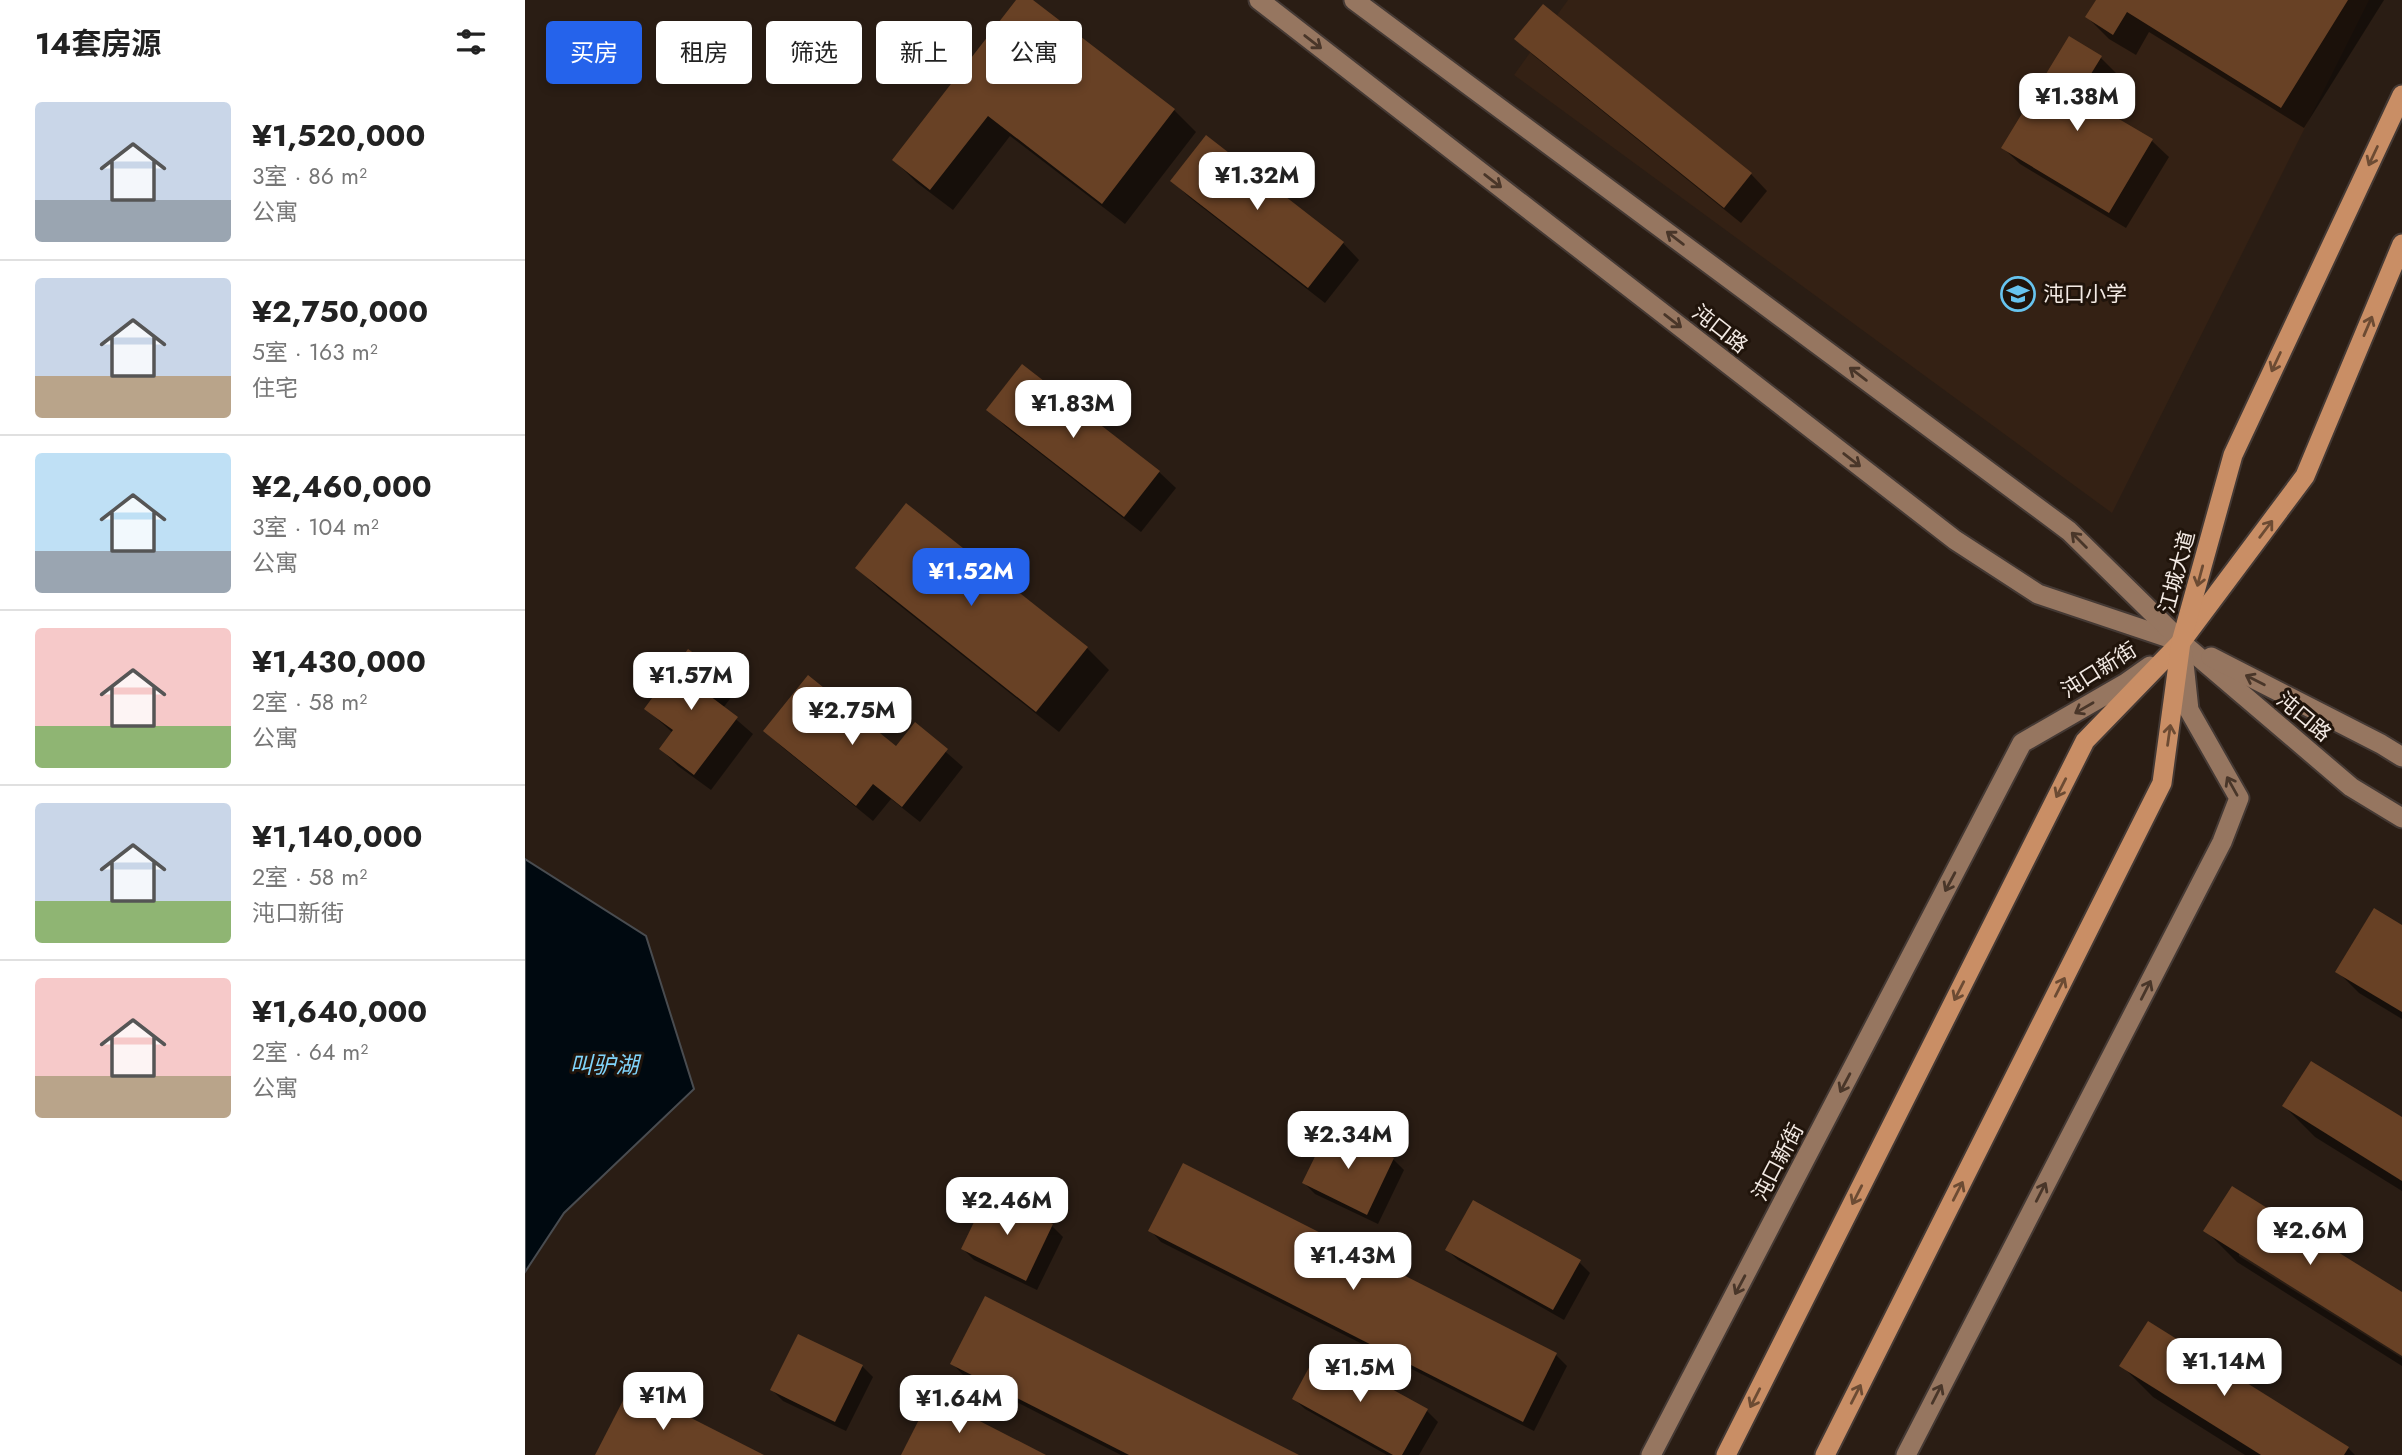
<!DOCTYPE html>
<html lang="zh">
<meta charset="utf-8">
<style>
body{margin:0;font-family:Jost,"Noto Sans SC",sans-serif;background:#f2f2f2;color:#222;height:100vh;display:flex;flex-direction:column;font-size:26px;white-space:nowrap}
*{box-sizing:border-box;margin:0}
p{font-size:23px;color:#767676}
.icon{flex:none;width:38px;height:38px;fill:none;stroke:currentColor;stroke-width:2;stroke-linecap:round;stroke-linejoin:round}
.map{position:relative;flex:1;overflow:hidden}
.details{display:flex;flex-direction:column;background:#fff;width:525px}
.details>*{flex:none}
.guide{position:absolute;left:21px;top:21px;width:665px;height:63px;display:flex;gap:14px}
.price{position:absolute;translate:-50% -60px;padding:0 16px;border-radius:14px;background:#fff;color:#222;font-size:23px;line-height:46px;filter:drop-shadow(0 2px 4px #0008)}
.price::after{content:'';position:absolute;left:50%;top:42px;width:21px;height:16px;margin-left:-10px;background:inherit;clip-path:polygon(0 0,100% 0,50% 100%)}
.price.on{background:#2563eb;color:#fff}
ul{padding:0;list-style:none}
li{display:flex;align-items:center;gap:21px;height:175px;padding:0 35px}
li+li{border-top:2px solid #e0e0e0}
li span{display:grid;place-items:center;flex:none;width:196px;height:140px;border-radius:7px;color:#555}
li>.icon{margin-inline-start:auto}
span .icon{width:84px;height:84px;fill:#fffc;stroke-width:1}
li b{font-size:30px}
h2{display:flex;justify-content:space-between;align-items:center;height:84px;padding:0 35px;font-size:30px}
.chip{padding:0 24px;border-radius:7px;background:#fff;box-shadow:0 4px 10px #0003;font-size:24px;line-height:63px}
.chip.on{background:#2563eb;color:#fff}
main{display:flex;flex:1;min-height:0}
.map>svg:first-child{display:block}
</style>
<main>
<section class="details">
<h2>14套房源<svg class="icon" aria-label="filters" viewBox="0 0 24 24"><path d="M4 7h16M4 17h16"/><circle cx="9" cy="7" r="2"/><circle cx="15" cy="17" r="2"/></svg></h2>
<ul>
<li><span style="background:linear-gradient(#c9d6e8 70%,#9aa5b1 0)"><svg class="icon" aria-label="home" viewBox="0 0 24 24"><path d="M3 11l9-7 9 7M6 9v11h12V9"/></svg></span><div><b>¥1,520,000</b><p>3室 · 86 m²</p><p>公寓</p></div></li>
<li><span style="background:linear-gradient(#c9d6e8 70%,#b9a48a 0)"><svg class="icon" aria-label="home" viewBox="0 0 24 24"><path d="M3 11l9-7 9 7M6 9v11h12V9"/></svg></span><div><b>¥2,750,000</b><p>5室 · 163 m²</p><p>住宅</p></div></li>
<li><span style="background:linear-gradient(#bfe0f5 70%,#9aa5b1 0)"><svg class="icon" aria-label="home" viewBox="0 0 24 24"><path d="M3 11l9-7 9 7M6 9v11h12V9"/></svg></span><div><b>¥2,460,000</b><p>3室 · 104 m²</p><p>公寓</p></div></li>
<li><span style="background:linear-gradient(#f6c9c9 70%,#8fb573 0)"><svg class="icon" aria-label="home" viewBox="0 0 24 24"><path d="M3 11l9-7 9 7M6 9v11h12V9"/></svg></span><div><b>¥1,430,000</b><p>2室 · 58 m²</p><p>公寓</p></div></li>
<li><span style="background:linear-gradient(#c9d6e8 70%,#8fb573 0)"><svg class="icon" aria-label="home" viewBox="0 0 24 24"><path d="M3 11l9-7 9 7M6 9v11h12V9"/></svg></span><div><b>¥1,140,000</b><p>2室 · 58 m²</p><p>沌口新街</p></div></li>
<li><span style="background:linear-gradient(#f6c9c9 70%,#b9a48a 0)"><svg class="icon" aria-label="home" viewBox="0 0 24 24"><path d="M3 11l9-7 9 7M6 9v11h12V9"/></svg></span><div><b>¥1,640,000</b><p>2室 · 64 m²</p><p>公寓</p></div></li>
</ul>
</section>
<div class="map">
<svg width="1877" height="1455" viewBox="0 0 1877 1455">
<rect width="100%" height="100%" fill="#2a1d14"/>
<polygon fill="#342114" points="1043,0 1844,0 1587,513 989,75"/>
<polygon fill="#000910" stroke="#494c50" stroke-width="2" points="0,859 121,936 169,1089 39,1213 0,1272"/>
<g fill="#0007">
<polygon points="493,0 505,0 649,110 671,132 600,224 485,136 428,210 391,182 369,160"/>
<polygon points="1573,0 1859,0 1779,128 1624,32 1611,55 1584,39 1562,17"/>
<polygon points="1018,6 1226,174 1242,191 1216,223 1008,55 992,39"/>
<polygon points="1575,57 1592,74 1572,108 1627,141 1644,157 1601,228 1495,164 1478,148"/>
<polygon points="647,181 818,243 834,260 800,303 664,197"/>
<polygon points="464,410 634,472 651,488 616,532 480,426"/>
<polygon points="382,506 562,648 584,670 534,732 354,589 332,568"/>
<polygon points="195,674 211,691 198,708 228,734 186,790 153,766 136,749 148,733 121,709"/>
<polygon points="390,725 438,767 395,822 366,799 348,821 257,747 240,731 371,748"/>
<polygon points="1877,927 1877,1019 1834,993 1812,971"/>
<polygon points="1759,1106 1877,1120 1877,1191 1790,1137"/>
<polygon points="868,1159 879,1170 853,1224 790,1194 779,1183"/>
<polygon points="659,1166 1031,1355 1042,1366 1009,1431 636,1242 626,1231"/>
<polygon points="464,1195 527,1226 538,1237 512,1290 449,1260 438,1249"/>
<polygon points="1681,1231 1877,1295 1877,1354 1714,1251 1714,1256 1877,1358 1877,1366 1712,1262"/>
<polygon points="922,1250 1054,1262 1065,1273 1039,1320 933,1260"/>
<polygon points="428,1364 770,1455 596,1455 438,1375"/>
<polygon points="337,1366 348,1377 321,1431 258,1401 247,1390"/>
<polygon points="1597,1366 1823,1448 1830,1455 1720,1455 1628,1397"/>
<polygon points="769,1399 902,1411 913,1422 894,1455 862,1455 780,1409"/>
</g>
<g fill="#684125">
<polygon points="491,0 508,0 650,109 577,204 463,116 405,190 367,160"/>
<polygon points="1571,0 1823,0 1756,108 1602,12 1588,35 1560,17"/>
<polygon points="1018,4 1227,173 1199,208 989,39"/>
<polygon points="1544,36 1577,56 1553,95 1628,139 1584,213 1476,148"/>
<polygon points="681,135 819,242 783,288 645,181"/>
<polygon points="497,364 635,471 599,517 461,410"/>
<polygon points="381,503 563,647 511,712 330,568"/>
<polygon points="163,649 196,673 181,693 213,717 169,775 134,749 148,730 119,709"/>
<polygon points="283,675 371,746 390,722 423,749 377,807 348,784 331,806 238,731"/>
<polygon points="1849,908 1877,925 1877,1012 1810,972"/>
<polygon points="1786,1061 1877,1117 1877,1181 1757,1106"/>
<polygon points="805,1126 869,1158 842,1215 777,1183"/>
<polygon points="658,1163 1032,1353 998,1422 623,1231"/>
<polygon points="1707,1186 1877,1292 1877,1356 1678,1231"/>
<polygon points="463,1193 528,1224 501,1281 436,1249"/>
<polygon points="948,1200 1056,1260 1028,1310 920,1250"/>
<polygon points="460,1296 774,1455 604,1455 425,1364"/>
<polygon points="1623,1321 1824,1447 1819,1455 1736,1455 1594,1366"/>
<polygon points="273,1334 338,1365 310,1422 245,1390"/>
<polygon points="794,1349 903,1409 877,1455 868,1455 767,1399"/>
<polygon points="105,1387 239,1455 70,1455"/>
<polygon points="406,1396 521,1455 376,1455"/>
</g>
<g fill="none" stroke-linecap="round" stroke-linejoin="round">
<g stroke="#443934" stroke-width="23">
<g id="secondary">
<polyline points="734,0 1430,540 1513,594 1656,642 1826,787 1877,818"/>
<polyline points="829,0 1544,531 1654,639"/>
<polyline points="1686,657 1856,744 1877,757"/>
<polyline points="1126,1455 1497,743 1601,683 1625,666"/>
<polyline points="1381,1455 1697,842 1714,798 1664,710 1658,654"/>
</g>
</g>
<g stroke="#443934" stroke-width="23">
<g id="trunk">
<polyline points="1201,1455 1560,741 1656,642 1780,476 1877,244"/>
<polyline points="1300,1455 1637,783 1656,642 1708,455 1877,95"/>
</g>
</g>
<use href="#secondary" stroke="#967660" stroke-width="19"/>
<use href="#trunk" stroke="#c98e65" stroke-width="19"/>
</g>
<defs><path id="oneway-shaft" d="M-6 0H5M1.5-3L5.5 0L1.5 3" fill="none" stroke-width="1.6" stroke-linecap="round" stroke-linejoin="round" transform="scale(1.75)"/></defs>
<g stroke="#493629">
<use href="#oneway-shaft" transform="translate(788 42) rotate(38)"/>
<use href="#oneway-shaft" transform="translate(968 181) rotate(38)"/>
<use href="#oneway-shaft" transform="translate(1150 238) rotate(-143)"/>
<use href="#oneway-shaft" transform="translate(1148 321) rotate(38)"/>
<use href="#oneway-shaft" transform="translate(1333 374) rotate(-143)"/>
<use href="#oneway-shaft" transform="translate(1327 460) rotate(38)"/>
<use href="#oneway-shaft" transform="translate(1554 540) rotate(-135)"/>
<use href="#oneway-shaft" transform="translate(1730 680) rotate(-153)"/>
<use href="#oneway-shaft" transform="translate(1559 708) rotate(150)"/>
<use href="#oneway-shaft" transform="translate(1707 786) rotate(-119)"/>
<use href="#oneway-shaft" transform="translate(1425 882) rotate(118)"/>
<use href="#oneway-shaft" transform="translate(1621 990) rotate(-63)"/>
<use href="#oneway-shaft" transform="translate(1320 1083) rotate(118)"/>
<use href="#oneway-shaft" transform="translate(1516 1192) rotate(-63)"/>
<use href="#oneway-shaft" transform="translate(1215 1285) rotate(118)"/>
<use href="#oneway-shaft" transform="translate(1412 1394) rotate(-63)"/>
</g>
<g stroke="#6c4b33">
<use href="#oneway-shaft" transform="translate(1848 156) rotate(115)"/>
<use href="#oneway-shaft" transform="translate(1843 326) rotate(-67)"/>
<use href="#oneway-shaft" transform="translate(1751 362) rotate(115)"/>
<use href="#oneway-shaft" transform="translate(1741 529) rotate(-53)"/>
<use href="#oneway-shaft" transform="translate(1675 576) rotate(105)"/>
<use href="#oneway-shaft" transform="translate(1644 735) rotate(-82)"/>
<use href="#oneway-shaft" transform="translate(1536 788) rotate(117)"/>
<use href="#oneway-shaft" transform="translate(1535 987) rotate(-63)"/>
<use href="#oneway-shaft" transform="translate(1434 991) rotate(117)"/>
<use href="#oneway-shaft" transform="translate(1433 1191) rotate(-63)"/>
<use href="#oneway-shaft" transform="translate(1332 1195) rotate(117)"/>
<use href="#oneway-shaft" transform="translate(1331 1394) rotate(-63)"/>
<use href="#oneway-shaft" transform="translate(1230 1398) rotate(117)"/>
</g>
<defs>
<g id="school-ring" transform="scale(1.75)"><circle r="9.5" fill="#20140b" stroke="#67c4ef" stroke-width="1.5"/><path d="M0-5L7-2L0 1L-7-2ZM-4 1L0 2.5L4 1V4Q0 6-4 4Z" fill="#67c4ef"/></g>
</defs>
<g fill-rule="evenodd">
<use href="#school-ring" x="1493" y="294"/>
</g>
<g text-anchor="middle" stroke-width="6" stroke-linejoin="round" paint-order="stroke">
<g font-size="21" fill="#f3eae4" stroke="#20140b" text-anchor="start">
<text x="1518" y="301">沌口小学</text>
</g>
<g font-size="21" fill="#f3eae4" stroke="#20140b">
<text transform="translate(1195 329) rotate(38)" y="7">沌口路</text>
<text transform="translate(1652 572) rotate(-75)" y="7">江城大道</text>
<text transform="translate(1574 670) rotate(-32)" y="7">沌口新街</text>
<text transform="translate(1779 717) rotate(40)" y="7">沌口路</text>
<text transform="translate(1253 1162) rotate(-62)" y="7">沌口新街</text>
</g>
<g font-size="23" font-style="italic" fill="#80d4fb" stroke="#20140b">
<text x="79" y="1073">叫驴湖</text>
</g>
</g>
</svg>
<b class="price" style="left:1552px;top:133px">¥1.38M</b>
<b class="price" style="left:732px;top:212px">¥1.32M</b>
<b class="price" style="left:548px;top:440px">¥1.83M</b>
<b class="price on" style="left:446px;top:608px">¥1.52M</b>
<b class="price" style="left:166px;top:712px">¥1.57M</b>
<b class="price" style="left:327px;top:747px">¥2.75M</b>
<b class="price" style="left:823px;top:1171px">¥2.34M</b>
<b class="price" style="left:482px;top:1237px">¥2.46M</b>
<b class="price" style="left:1785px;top:1267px">¥2.6M</b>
<b class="price" style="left:828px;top:1292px">¥1.43M</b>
<b class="price" style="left:1699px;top:1398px">¥1.14M</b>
<b class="price" style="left:835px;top:1404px">¥1.5M</b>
<b class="price" style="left:138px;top:1432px">¥1M</b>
<b class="price" style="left:434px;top:1435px">¥1.64M</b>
<div class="guide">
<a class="chip on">买房</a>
<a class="chip">租房</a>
<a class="chip">筛选</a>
<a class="chip">新上</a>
<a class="chip">公寓</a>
</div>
</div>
</main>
